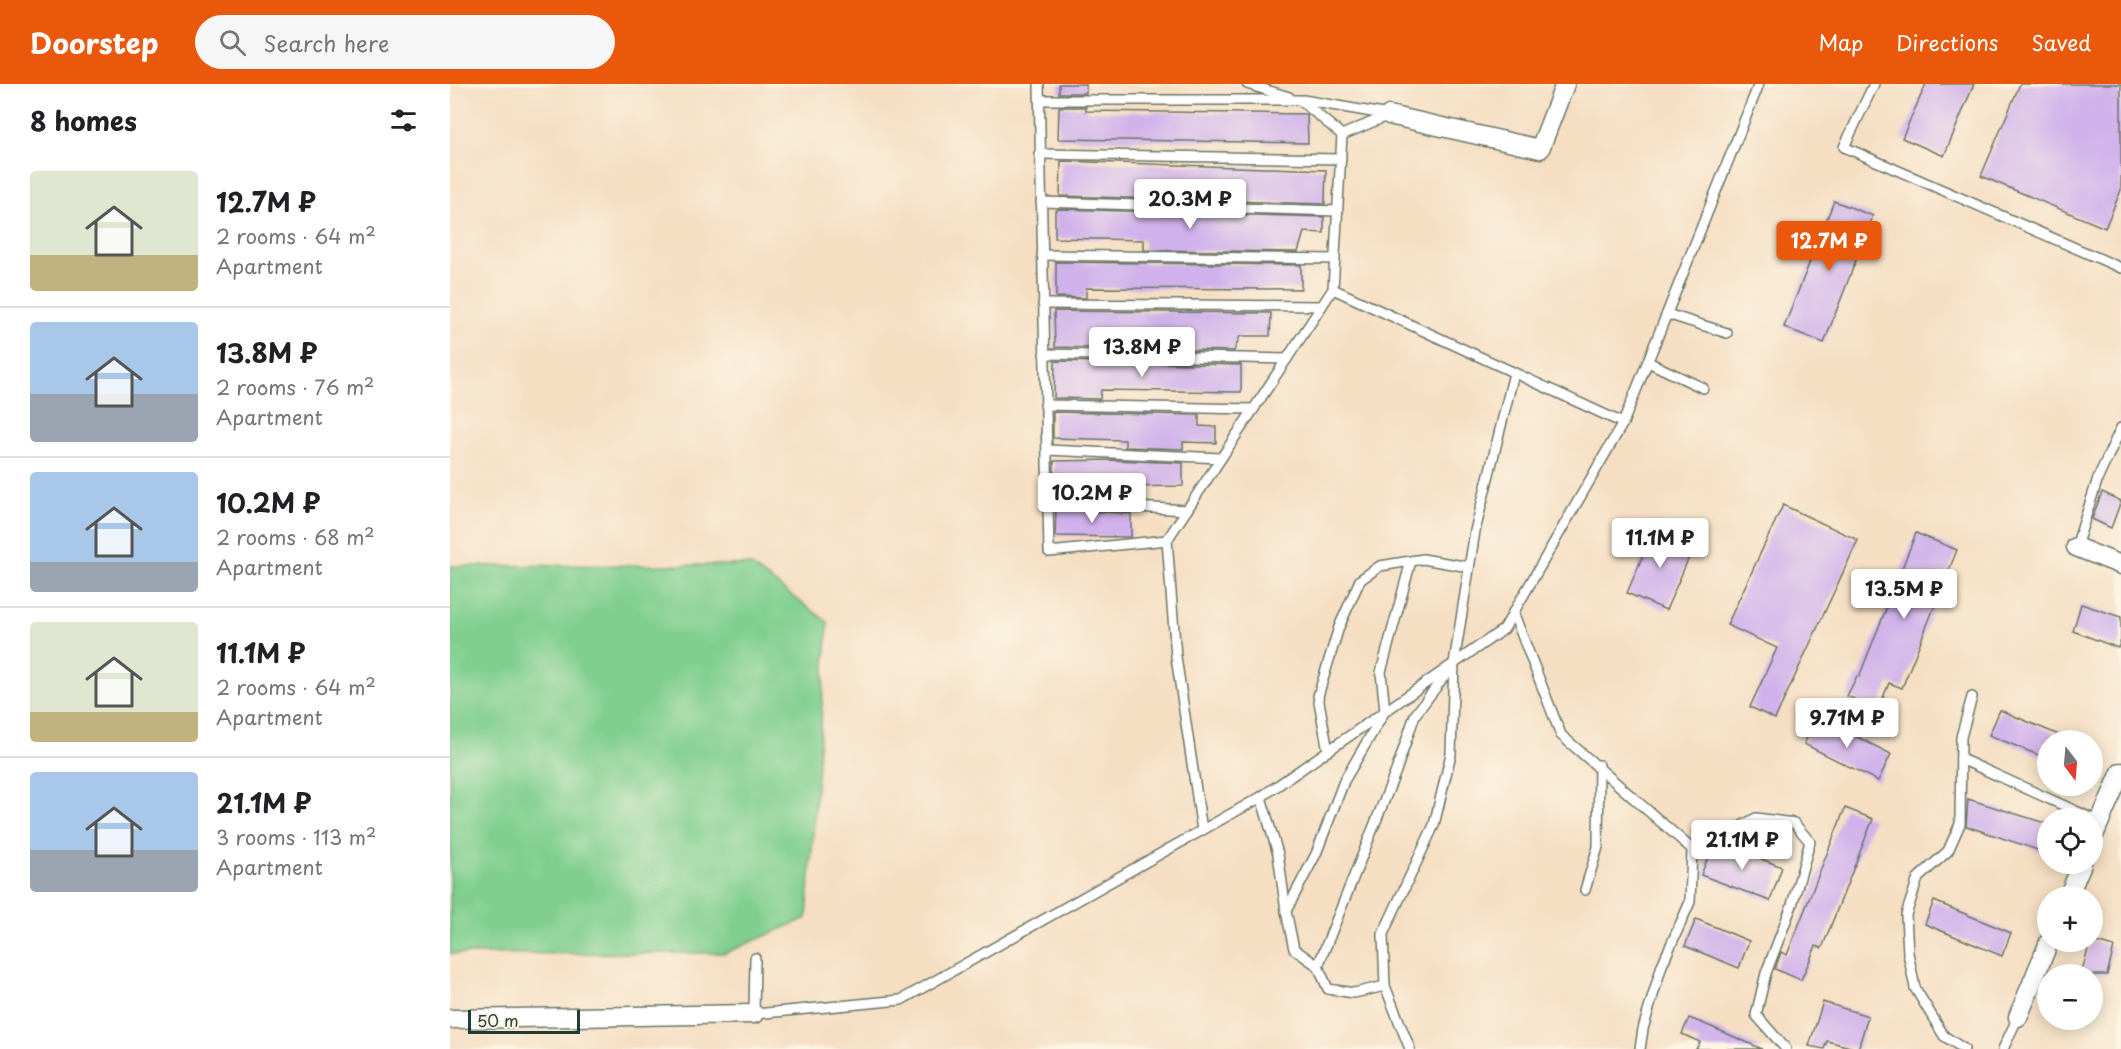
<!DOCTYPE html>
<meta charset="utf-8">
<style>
body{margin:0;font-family:"Playpen Sans",sans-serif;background:#f6f6f6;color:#202124;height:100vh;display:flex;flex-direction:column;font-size:22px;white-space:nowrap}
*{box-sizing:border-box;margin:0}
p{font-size:20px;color:#757577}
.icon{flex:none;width:33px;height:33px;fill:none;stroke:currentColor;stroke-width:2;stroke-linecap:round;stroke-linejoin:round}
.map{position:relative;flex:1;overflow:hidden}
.panel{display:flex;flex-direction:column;background:#fff;width:450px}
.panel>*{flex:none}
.needle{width:39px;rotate:164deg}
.fabs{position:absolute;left:1587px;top:646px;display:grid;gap:12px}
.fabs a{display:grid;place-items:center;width:66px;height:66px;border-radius:50%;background:#fff;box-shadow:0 3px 15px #0003;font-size:30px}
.scale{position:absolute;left:18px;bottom:15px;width:112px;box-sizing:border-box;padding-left:6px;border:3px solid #1f3d34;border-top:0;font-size:16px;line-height:21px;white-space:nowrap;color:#1f3d34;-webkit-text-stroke:4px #fcf5e5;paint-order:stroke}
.price{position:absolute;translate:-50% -51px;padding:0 14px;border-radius:6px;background:#fff;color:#222;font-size:20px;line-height:39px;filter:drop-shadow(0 2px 3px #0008)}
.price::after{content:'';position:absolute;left:50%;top:36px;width:18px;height:14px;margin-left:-9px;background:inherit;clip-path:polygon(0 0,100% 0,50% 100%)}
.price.on{background:#ea580c;color:#fff}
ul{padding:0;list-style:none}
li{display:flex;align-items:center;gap:18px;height:150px;padding:0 30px}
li+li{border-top:2px solid #e0e0e0}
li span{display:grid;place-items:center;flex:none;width:168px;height:120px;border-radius:6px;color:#555}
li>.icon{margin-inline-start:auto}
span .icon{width:72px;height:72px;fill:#fffc;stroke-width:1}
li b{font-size:26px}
h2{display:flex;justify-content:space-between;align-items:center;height:72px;padding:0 30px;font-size:26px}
header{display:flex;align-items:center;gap:36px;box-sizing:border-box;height:84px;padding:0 30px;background:#ea580c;color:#fff}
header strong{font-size:28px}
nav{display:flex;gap:33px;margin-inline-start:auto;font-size:21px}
.search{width:420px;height:54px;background:#f6f6f6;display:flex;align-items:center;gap:15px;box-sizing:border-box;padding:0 21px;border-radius:33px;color:#757577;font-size:22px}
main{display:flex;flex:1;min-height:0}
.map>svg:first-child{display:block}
</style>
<header>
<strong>Doorstep</strong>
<div class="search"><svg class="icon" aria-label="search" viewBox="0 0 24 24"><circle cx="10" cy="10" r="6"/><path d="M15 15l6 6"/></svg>Search here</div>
<nav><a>Map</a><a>Directions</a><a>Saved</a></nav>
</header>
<main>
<section class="panel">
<h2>8 homes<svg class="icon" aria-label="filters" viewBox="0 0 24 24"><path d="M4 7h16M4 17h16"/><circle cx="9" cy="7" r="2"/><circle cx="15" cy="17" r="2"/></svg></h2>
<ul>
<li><span style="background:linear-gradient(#dfe7d0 70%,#c2b280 0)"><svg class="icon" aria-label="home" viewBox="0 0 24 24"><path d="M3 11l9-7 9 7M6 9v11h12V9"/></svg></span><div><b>12.7M ₽</b><p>2 rooms · 64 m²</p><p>Apartment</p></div></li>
<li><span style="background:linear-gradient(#a9c7e8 60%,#9aa5b1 0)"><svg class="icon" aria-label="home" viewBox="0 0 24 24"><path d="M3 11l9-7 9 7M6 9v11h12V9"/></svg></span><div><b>13.8M ₽</b><p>2 rooms · 76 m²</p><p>Apartment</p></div></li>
<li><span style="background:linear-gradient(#a9c7e8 75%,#9aa5b1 0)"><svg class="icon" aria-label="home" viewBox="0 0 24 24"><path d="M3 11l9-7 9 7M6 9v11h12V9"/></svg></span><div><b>10.2M ₽</b><p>2 rooms · 68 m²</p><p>Apartment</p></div></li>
<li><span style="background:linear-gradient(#dfe7d0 75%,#c2b280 0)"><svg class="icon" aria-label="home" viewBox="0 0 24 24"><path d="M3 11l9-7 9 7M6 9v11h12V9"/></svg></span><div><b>11.1M ₽</b><p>2 rooms · 64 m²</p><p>Apartment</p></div></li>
<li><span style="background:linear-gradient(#a9c7e8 65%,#9aa5b1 0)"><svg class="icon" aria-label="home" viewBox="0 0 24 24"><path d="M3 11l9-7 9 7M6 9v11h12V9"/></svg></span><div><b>21.1M ₽</b><p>3 rooms · 113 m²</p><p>Apartment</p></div></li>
</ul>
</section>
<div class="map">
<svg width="1671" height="965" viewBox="0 0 1671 965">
<rect width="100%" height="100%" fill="#fcf5e5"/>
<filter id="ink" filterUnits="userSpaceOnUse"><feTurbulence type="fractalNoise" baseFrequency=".0167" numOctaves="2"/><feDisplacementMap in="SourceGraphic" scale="12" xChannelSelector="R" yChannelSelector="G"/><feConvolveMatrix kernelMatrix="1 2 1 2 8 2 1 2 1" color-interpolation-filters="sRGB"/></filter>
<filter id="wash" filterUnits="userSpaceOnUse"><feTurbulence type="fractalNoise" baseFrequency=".008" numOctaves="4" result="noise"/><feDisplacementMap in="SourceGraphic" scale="24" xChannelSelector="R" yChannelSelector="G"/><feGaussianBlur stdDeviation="1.35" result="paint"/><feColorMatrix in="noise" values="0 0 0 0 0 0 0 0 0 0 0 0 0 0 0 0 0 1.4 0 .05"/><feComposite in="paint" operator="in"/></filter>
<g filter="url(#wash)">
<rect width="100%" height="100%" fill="#f5dec2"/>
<polygon fill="#80cf8f" stroke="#508662" stroke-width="1.5" points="300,481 378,538 357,834 275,869 0,870 0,482"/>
<g id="blocks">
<g fill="#d0b1eb">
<rect x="609" y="0" width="27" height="9"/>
<polygon points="1476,0 1524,0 1494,72 1452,54"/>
<polygon points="1570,0 1671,0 1671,106 1655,144 1531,92"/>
<polygon points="609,23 636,23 636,27 857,30 858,59 608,55"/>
<polygon points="611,77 876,86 875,115 875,120 610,112"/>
<polygon points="1384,117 1423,132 1374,259 1334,243"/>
<polygon points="609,125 874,133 874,149 854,148 848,168 694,166 694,156 605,154 605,127"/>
<polygon points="606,178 851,181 851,205 636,204 636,214 606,213"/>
<polygon points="604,227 821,229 820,252 790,252 784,267 605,263"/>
<polygon points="605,277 791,281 791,308 651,306 650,315 604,314"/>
<polygon points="603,328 749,331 749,342 766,343 766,359 733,358 733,365 675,363 675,356 603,354"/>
<polygon points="664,376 733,379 733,402 604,404 604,377"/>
<polygon points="1652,408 1671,417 1661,444 1642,435"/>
<polygon points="1333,421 1408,456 1325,635 1300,623 1327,564 1277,541"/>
<polygon points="606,425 681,430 681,453 605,452"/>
<polygon points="1204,445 1244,462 1216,526 1177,509"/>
<polygon points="1466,449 1507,466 1452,604 1439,599 1428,626 1397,612 1407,592 1409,593"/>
<polygon points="1631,520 1671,533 1671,556 1668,564 1623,547"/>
<polygon points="1550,626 1623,657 1598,657 1598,675 1539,651"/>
<polygon points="1367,633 1441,670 1428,697 1354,660"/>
<polygon points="1518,715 1598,740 1598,757 1594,768 1516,742"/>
<polygon points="1395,724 1423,735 1372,864 1366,862 1351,896 1325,885 1331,868 1337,871"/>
<polygon points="1272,760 1332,783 1320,817 1251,791 1261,765"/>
<polygon points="1484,817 1561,849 1552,872 1475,840"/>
<polygon points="1246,835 1299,857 1289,884 1235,862"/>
<polygon points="1642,857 1664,863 1657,891 1631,891 1640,858"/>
<polygon points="1373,918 1418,932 1408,965 1377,957 1374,965 1359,962"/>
<polygon points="1239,934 1257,941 1312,965 1246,965 1250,958 1232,950"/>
</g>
</g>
</g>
<g filter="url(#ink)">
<use href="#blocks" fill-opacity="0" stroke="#6a7566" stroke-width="1.5"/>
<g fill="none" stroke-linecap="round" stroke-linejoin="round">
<g stroke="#6a7566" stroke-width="12">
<g id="service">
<polyline points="589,0 599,468 717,456 883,205"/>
<polyline points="797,0 839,13"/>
<polyline points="1424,0 1394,63 1671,184"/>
<polyline points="591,16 850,16 892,51"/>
<polyline points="853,16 939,31"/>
<polyline points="939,31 892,51 883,205 1173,339"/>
<polyline points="589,70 891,75"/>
<polyline points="591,118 888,127"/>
<polyline points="592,171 885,175"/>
<polyline points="593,220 872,222"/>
<polyline points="1217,230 1277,249"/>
<polyline points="594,270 837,275"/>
<polyline points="1198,278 1253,304"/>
<polyline points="595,321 804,325"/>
<polyline points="597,366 771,374"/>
<polyline points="598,418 737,426"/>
<polyline points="717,456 726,573 752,746"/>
<polyline points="1626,463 1648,394 1671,344"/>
<polyline points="1063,528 1111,651 1242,765 1264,757 1306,734 1344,739 1360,758 1342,821 1316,889 1306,931 1336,965"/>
<polyline points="878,667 868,612 889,543 910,496 930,482 973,475 1019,483"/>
<polyline points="1511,675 1650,738"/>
<polyline points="811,713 828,770 836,827"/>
<polyline points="1135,806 1148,763 1149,681"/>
<polyline points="305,874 304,930 451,916 811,713 1054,545 1173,339 1309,0"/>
<polyline points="868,882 844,865 836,827 866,770 894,697 935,627 931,588 961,477"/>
<polyline points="935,902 904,909 878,905 868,882 946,687 965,631 999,586"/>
<polyline points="960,965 935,902 933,850 984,741 1001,670 1004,579 1025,447 1064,289"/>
<polyline points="1190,965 1193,945 1212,881 1240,818 1242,765"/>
<polyline points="1514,965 1494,952 1465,904 1458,869 1456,831 1468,794 1498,767 1510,740 1511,653 1522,613"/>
<polyline points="1553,965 1568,933"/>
</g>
</g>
<g stroke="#6a7566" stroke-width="21">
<g id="minor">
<polyline points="939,31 1090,65 1115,0"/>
<polyline points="1626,463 1671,481"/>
<polyline points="1642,756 1671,688"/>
<polyline points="1618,813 1632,780"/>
<polyline points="1568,933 1599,858"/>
<polyline points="0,935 304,930"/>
</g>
</g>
<use href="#service" stroke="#fff" stroke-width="9"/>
<use href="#minor" stroke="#fff" stroke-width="18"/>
</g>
</g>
</svg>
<div class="fabs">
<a><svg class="needle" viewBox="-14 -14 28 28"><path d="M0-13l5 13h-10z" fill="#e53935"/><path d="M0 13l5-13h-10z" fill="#757577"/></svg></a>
<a><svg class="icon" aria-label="locate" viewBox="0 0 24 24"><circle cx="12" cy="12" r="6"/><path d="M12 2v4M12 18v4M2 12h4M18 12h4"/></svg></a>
<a>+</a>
<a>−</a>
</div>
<div class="scale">50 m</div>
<b class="price" style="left:740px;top:146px">20.3M ₽</b>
<b class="price on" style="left:1379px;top:188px">12.7M ₽</b>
<b class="price" style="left:692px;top:294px">13.8M ₽</b>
<b class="price" style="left:642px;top:440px">10.2M ₽</b>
<b class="price" style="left:1210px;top:485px">11.1M ₽</b>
<b class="price" style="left:1454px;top:536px">13.5M ₽</b>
<b class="price" style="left:1397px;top:665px">9.71M ₽</b>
<b class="price" style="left:1292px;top:787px">21.1M ₽</b>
</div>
</main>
